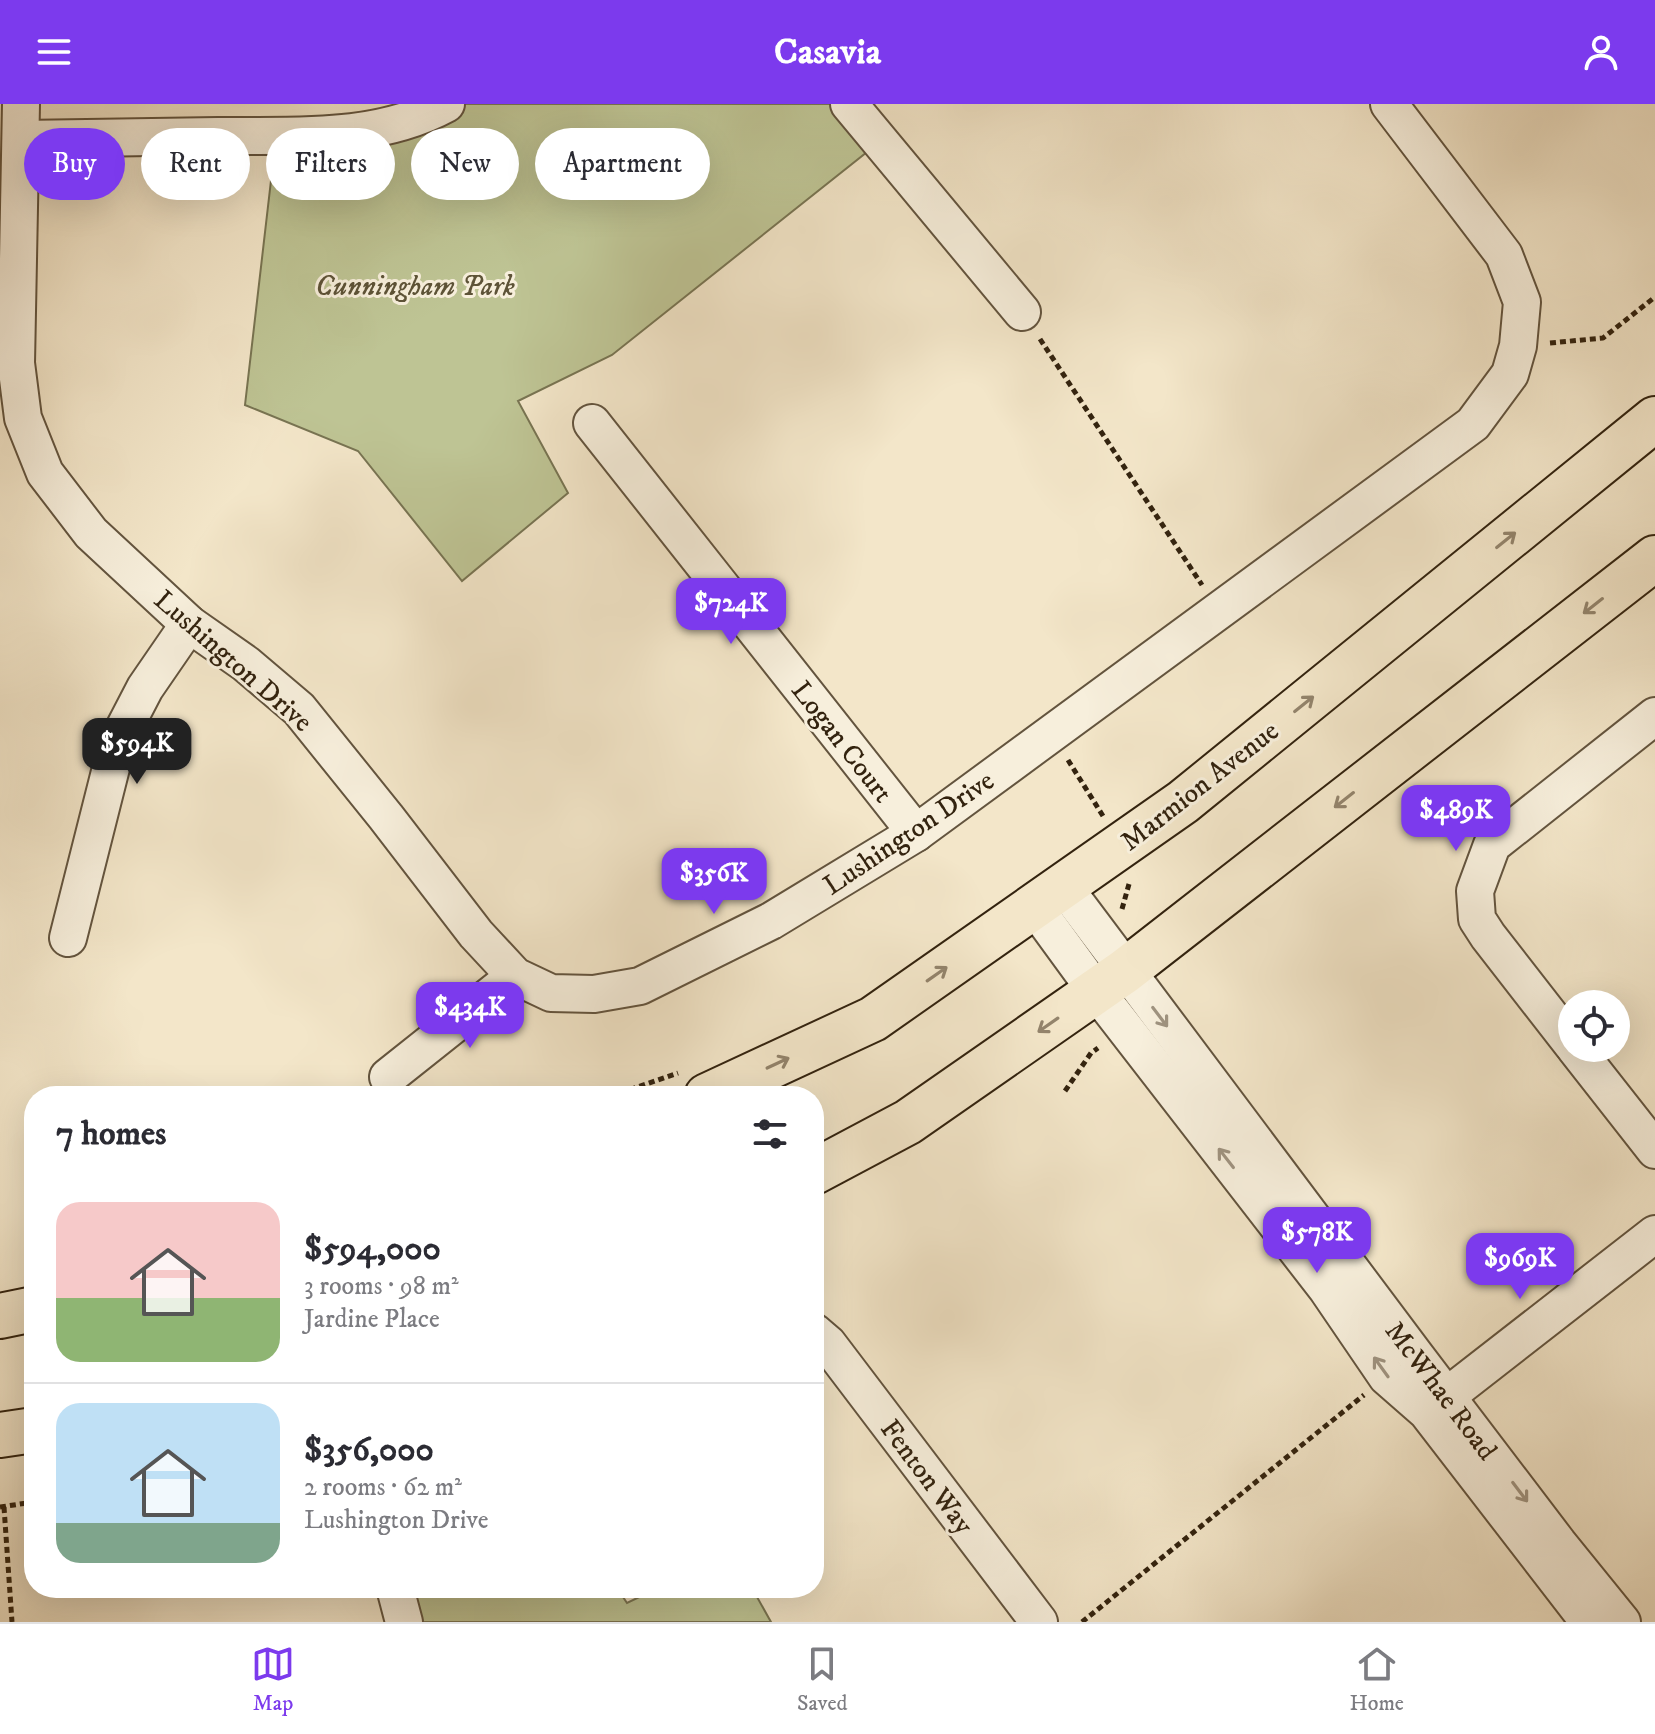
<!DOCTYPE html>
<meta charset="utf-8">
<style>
body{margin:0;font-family:"IM FELL DW Pica",serif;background:#f2f2f3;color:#2b2b33;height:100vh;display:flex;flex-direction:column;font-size:30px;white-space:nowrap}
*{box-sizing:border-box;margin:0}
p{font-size:26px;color:#7c7c81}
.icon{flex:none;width:44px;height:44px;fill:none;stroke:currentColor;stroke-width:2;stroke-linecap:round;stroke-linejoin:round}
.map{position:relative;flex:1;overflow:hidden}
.panel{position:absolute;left:24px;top:982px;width:800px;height:512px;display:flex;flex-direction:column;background:#fff;border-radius:32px;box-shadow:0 8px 32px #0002}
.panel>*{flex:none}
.guide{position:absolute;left:24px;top:24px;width:800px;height:72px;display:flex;gap:16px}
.tools{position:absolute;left:1558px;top:886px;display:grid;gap:16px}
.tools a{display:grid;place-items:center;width:72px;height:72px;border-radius:50%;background:#fff;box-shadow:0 8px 32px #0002;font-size:40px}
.price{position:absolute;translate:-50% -68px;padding:0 18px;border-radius:16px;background:#7c3aed;color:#fff;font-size:26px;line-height:52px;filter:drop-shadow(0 2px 4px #0008)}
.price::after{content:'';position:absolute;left:50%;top:48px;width:24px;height:18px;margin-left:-12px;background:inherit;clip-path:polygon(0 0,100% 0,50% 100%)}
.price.on{background:#222;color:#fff}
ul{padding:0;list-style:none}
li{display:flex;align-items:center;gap:24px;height:200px;padding:0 32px}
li+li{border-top:2px solid #e1e1e2}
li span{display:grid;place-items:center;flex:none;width:224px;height:160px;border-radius:24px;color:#555}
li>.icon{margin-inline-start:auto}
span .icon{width:96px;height:96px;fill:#fffc;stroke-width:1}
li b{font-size:34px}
h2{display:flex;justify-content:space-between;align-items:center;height:96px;padding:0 32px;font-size:34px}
.tag{padding:0 28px;border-radius:36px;background:#fff;box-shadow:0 8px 32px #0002;font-size:28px;line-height:72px}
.tag.on{background:#7c3aed;color:#fff}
header{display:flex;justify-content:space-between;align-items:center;height:104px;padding:0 32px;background:#7c3aed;color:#fff;font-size:36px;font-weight:800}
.dock{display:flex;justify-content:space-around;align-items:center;height:112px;border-top:2px solid #e1e1e2;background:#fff;font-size:22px;color:#7c7c81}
.dock a{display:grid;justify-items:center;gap:4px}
.dock .on{color:#7c3aed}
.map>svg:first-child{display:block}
</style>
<header><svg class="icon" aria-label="menu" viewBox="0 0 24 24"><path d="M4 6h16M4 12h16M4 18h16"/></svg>Casavia<svg class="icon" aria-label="person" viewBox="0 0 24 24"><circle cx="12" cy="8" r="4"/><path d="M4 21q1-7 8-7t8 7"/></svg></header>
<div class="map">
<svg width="1655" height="1518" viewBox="0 0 1655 1518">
<rect width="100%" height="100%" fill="#f3e6c9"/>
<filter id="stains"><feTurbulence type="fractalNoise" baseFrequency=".0025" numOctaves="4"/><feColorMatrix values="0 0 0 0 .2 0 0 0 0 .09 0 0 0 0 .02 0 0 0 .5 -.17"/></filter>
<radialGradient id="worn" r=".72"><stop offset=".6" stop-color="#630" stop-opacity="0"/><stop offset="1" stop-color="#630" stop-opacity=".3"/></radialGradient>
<g fill="#bec494" stroke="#787452" stroke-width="2">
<polygon points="458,0 839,0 872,44 612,251 518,297 568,389 462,477 358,347 245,301 275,42"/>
<polygon points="411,1484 617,1484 627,1499 658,1484 752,1484 771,1518 420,1518"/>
</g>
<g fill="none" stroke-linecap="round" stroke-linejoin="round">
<g stroke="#63543e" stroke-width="40">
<g id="minor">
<polyline points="21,0 16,259 23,314 45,369 91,429 189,520 246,560 299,605 386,713 476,830 515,872 551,889 594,890 640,882 771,817 916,729 1473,320 1510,270 1518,242 1522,198 1504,151 1389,0"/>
<polyline points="849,0 1022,208"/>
<path d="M21,35C87,34 152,33 218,32C294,31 376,38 446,0"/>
<polyline points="592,319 916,729"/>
<polyline points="1064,783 1415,1251 1558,1439 1622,1518"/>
<polyline points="1034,802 1096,887 1327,1185 1387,1273 1427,1308 1589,1518"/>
<polyline points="68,834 118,636 145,584 189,520"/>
<polyline points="1572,940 1488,832 1477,815 1475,787 1492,741 1655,612"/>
<polyline points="1575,944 1655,1046"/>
<polyline points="388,973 515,872"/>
<polyline points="814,1228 828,1240 1039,1518"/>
<polyline points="1429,1306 1655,1130"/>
<polyline points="395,1484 404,1518"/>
</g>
</g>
<g stroke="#33230f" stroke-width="48">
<g id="highway">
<polyline points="707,992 873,915 1183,698 1655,315"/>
<polyline points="814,1068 908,1018 1125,867 1655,454"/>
<polyline points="0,1212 34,1205"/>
<polyline points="0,1331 34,1326"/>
</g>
</g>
<g stroke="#33230f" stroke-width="5" stroke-dasharray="6 4" stroke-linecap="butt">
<polyline points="1040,235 1202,481"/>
<polyline points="1550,239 1603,234 1655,193"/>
<polyline points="1068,656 1103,712"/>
<polyline points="1122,805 1129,780"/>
<polyline points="1065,987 1091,949 1098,944"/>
<polyline points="611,992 678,969"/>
<polyline points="0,1403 34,1398"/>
<polyline points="4,1403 12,1518"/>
<polyline points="1082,1518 1364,1291"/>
</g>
<use href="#minor" stroke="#f7efdc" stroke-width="36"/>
<use href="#highway" stroke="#f3e6c9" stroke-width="44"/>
</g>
<defs><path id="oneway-shaft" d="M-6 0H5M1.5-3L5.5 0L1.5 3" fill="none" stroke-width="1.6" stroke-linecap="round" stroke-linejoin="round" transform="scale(2)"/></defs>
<g stroke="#93846c">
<use href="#oneway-shaft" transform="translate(1506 436) rotate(-39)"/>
<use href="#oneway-shaft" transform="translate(1593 502) rotate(142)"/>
<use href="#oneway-shaft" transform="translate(1304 600) rotate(-39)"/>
<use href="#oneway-shaft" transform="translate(1344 696) rotate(142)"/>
<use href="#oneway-shaft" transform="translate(937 870) rotate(-35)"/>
<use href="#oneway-shaft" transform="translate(1048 921) rotate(145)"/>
<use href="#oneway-shaft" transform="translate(778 959) rotate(-25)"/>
</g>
<g stroke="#9f9380">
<use href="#oneway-shaft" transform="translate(1160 913) rotate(53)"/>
<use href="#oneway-shaft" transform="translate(1226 1054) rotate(-128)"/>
<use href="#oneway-shaft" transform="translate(1381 1263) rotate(-126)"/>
<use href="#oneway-shaft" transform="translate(1520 1388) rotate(53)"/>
</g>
<g text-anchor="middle" stroke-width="6" stroke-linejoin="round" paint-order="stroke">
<g font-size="28" font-style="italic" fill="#5d5337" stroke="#f7efdc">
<text x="415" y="191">Cunningham Park</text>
</g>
<g font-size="28" fill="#33230f" stroke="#f7efdc">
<text transform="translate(234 556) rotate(41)" y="10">Lushington Drive</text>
<text transform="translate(843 637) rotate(52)" y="10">Logan Court</text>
<text transform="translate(1199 681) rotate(-38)" y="10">Marmion Avenue</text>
<text transform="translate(908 728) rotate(-34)" y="10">Lushington Drive</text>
<text transform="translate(1442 1286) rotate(53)" y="10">McWhae Road</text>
<text transform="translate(928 1372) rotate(53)" y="10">Fenton Way</text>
</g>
</g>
<rect width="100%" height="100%" filter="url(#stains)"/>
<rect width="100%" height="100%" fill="url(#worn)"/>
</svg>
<div class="tools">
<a><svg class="icon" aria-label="locate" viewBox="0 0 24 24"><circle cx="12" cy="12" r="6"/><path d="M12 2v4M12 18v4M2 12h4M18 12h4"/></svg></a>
</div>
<b class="price" style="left:731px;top:542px">$724K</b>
<b class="price on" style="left:137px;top:682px">$594K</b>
<b class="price" style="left:1456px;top:749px">$489K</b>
<b class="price" style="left:714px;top:812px">$356K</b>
<b class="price" style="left:470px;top:946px">$434K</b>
<b class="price" style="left:1317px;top:1171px">$578K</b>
<b class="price" style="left:1520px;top:1197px">$969K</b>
<div class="guide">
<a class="tag on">Buy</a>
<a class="tag">Rent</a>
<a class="tag">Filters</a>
<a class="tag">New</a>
<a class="tag">Apartment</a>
</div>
<section class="panel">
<h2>7 homes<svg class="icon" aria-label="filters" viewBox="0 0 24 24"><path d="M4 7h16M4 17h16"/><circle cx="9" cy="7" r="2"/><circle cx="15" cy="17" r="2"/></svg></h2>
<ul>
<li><span style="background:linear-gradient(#f6c9c9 60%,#8fb573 0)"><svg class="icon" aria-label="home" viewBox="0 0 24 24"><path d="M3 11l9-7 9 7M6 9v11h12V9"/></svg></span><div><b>$594,000</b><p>3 rooms · 98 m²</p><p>Jardine Place</p></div></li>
<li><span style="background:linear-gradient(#bfe0f5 75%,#7fa58c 0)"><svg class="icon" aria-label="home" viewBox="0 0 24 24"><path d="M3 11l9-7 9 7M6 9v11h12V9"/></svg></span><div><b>$356,000</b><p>2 rooms · 62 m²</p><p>Lushington Drive</p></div></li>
</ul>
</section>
</div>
<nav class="dock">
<a class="on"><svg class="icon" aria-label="map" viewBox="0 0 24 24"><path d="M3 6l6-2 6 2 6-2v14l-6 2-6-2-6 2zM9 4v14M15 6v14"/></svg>Map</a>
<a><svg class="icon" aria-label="saved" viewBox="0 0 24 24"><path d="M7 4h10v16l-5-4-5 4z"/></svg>Saved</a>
<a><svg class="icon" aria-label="home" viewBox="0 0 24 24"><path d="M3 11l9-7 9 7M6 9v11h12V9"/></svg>Home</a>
</nav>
